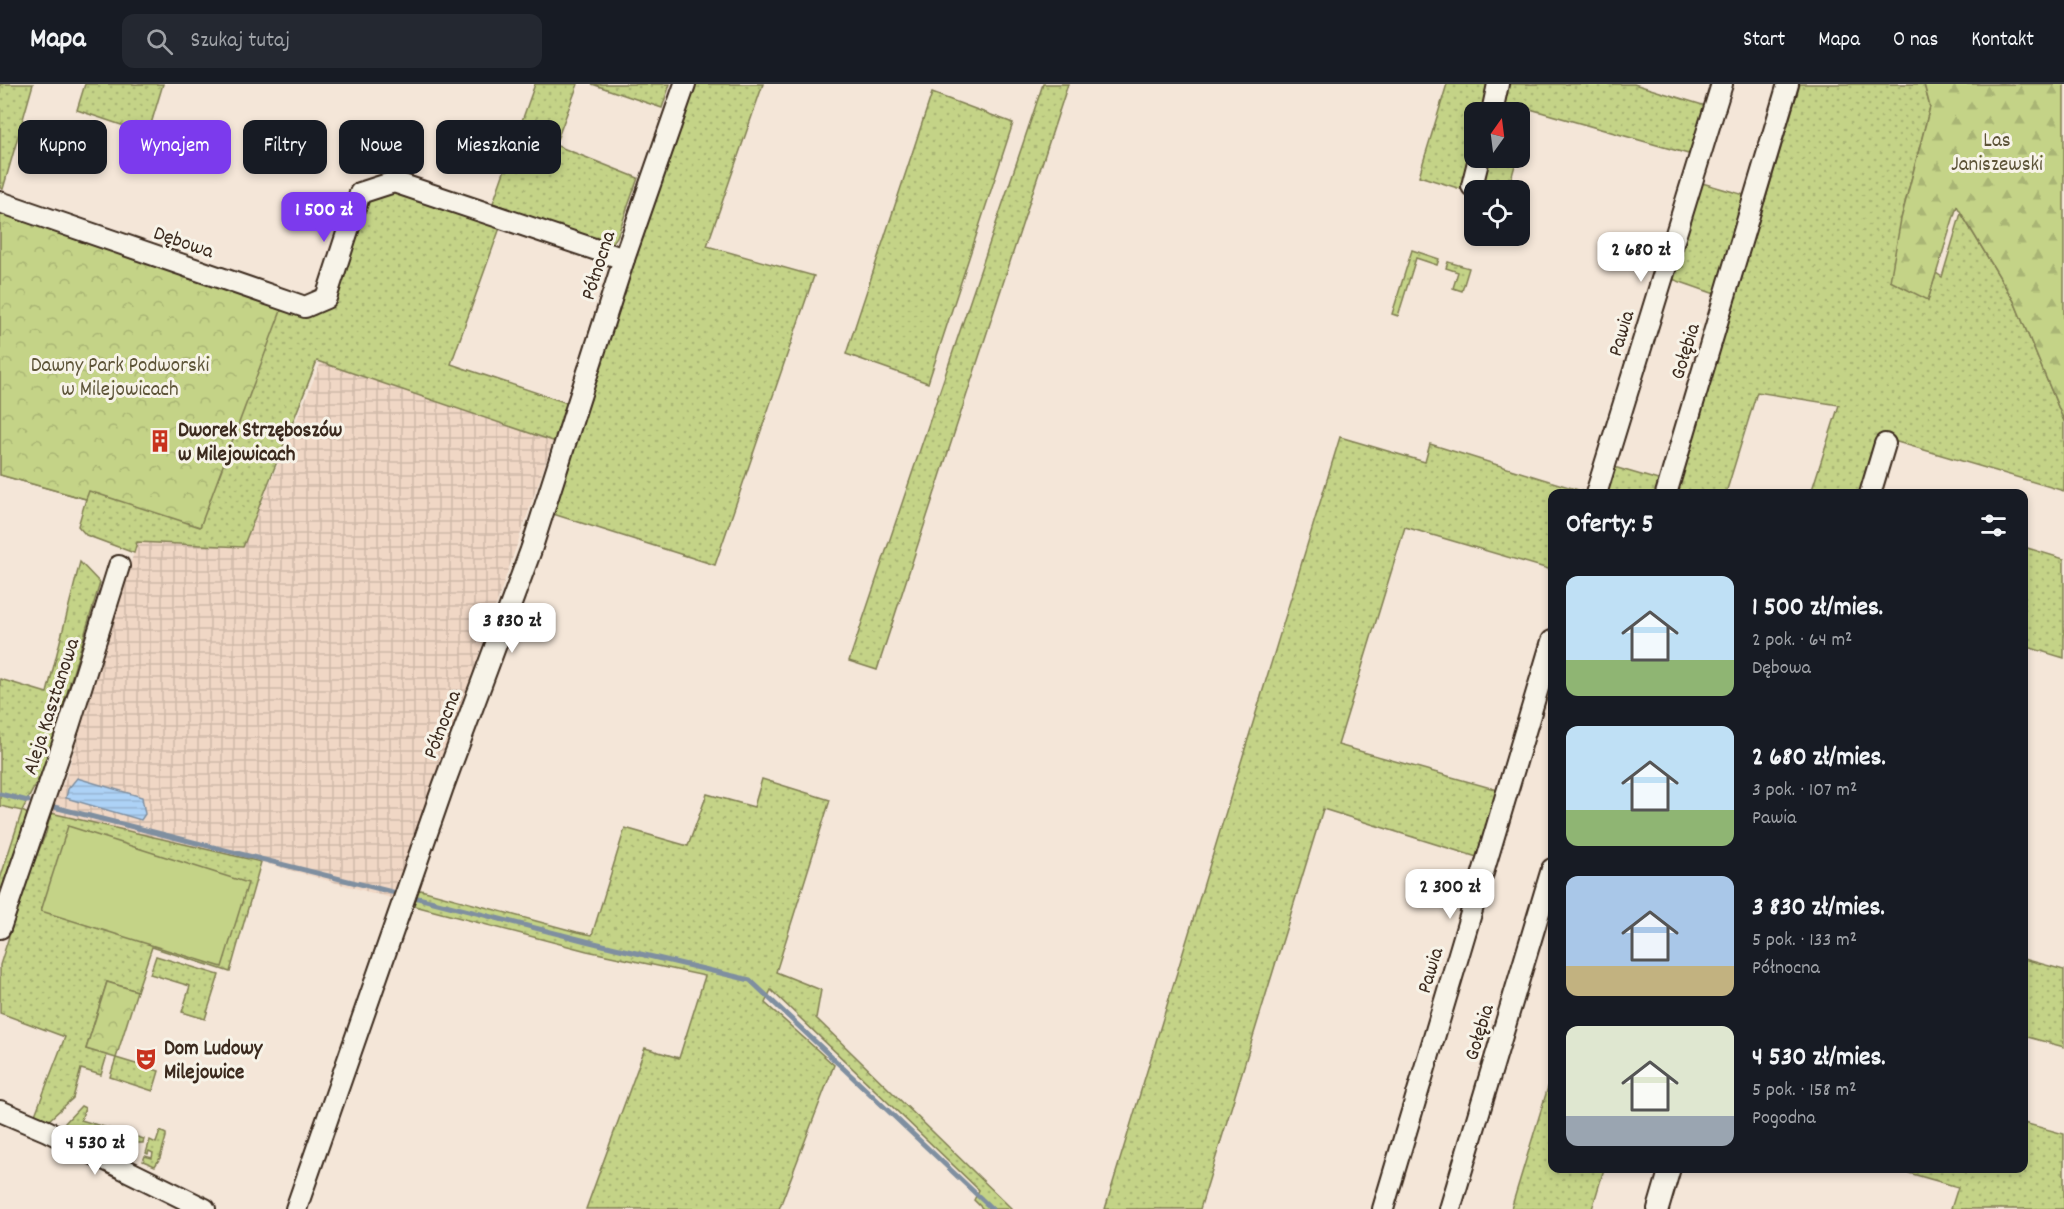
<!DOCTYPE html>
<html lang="pl">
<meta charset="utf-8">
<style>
body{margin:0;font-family:Dekko,sans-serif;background:#242831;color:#f1f3f6;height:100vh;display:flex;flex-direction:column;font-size:22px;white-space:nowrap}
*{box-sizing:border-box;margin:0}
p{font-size:20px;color:#9ea1a6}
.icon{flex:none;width:33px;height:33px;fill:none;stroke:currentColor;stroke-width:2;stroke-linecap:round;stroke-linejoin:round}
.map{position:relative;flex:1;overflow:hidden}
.details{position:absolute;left:1548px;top:405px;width:480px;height:684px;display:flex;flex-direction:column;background:#171b24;border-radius:12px;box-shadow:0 3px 9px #0003}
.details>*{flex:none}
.banner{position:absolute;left:18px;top:36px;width:570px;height:54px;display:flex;gap:12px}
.needle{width:39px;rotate:14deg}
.fabs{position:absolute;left:1464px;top:18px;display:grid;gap:12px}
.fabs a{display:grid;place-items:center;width:66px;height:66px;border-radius:12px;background:#171b24;box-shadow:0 3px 9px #0003;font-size:30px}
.price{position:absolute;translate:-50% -51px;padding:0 14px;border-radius:12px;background:#fff;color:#222;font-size:20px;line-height:39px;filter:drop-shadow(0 2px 3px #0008)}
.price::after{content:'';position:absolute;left:50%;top:36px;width:18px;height:14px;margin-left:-9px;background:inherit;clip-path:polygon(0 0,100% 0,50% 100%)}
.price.on{background:#7c3aed;color:#fff}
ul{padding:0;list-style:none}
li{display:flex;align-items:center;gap:18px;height:150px;padding:0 18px}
li span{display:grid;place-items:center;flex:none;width:168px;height:120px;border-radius:12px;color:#555}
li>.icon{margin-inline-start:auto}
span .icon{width:72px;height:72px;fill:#fffc;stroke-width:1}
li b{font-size:26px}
h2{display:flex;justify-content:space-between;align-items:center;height:72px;padding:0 18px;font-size:26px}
.chip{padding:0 21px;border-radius:12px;background:#171b24;box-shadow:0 3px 9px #0003;font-size:21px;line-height:54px}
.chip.on{background:#7c3aed;color:#fff}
header{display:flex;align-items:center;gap:36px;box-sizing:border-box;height:84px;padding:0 30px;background:#171b24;border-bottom:2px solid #363941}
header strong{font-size:28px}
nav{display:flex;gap:33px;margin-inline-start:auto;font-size:21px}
.search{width:420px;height:54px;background:#242831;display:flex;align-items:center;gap:15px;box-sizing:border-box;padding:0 21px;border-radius:12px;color:#9ea1a6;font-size:22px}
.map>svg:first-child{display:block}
</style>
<header>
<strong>Mapa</strong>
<div class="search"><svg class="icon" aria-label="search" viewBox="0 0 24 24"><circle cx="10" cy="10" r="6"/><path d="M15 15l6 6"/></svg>Szukaj tutaj</div>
<nav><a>Start</a><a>Mapa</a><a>O nas</a><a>Kontakt</a></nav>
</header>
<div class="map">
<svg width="2064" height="1125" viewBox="0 0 2064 1125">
<defs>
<pattern id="industrial-grid" width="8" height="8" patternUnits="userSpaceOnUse" patternTransform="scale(1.5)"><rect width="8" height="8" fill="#f0d7c5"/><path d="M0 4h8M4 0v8" fill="none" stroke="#cfb9a9"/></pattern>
<pattern id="grass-dots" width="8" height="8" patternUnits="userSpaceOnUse" patternTransform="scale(1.5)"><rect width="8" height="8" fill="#c4d387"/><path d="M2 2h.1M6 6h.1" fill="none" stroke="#a9b574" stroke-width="1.8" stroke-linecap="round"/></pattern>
<pattern id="forest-firs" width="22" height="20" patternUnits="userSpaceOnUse" patternTransform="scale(1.5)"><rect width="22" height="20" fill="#c4d387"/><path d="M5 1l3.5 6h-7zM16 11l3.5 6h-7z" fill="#a9b574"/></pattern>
<pattern id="park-crowns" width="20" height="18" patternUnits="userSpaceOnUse" patternTransform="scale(1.5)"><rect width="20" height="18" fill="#c4d387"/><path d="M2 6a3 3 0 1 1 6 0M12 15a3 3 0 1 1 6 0" fill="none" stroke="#a9b574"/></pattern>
<pattern id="water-rules" width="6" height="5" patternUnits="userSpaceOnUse" patternTransform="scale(1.5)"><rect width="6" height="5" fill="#add2f6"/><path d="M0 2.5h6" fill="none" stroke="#96b4d2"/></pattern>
</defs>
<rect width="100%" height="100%" fill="#f4e6d8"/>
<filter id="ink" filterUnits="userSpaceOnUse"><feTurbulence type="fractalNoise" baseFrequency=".0167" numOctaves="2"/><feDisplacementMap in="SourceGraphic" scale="12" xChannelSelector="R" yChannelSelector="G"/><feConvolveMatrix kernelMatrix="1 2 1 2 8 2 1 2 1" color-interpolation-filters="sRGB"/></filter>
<g filter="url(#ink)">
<polygon fill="url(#industrial-grid)" points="322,276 553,357 394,815 261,778 51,729 66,693 137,458 243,463"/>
<g fill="url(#grass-dots)" stroke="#807e52" stroke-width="1.5">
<polygon points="0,0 33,0 3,105 0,104"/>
<polygon points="85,0 163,0 148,50 77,26"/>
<polygon points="535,0 578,0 555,61 638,94 617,153 610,162 493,119"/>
<polygon points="592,0 670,0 662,24"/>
<polygon points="694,0 763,0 707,162 814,192 715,481 553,430 574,362 553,357 317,277 243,463 137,458 134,469 86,451 78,442 86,415 0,391 0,122 163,180 332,220 369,114 400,106 501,141 451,280 585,325"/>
<polygon points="1043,0 1068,0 877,586 849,577"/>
<polygon points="1447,0 1490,0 1482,28 1474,28 1474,56 1461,105 1419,92"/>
<polygon points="1506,0 1634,0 1706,22 1692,71 1530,25 1520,64 1520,28 1497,28"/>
<polygon points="1800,0 1924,0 1930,23 1901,135 1928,216 1936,189 1942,193 1961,129 2014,217 2064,337 2064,407 1880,353 1863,409 1811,409 1839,321 1757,308 1726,409 1678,410 1672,407 1706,293 1735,217 1672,195 1702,99 1765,117"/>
<polygon points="932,9 1013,39 928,299 846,270"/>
<polygon points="1483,74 1517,74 1508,106 1474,106"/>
<polygon points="1412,166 1439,175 1437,181 1416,174 1398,232 1392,230"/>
<polygon points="1448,178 1469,184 1462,207 1453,204 1458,188 1446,184"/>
<polygon points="1340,353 1425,378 1430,360 1588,409 1552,410 1552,486 1405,443 1338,661 1498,706 1477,773 1323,725 1200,1125 1105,1125"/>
<polygon points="1614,383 1665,398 1661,409 1606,410"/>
<polygon points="2024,463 2064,475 2064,574 2024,562"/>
<polygon points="80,478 100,499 45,682 22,727 28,730 28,733 2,809 0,809 0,795 22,727 0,722 0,595 47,609"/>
<polygon points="762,695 830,716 776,888 821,906 816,934 1012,1125 983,1125 974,1116 979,1106 771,906 765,919 834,981 779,1125 586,1125 645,964 679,974 705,892 587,867 407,820 415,807 421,806 577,848 592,851 625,744 688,762 707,710 754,723"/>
<polygon points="51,729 261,778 230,888 152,863 137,907 107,898 86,965 107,971 101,991 81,985 73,1014 48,1037 33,1036 65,953 0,929 0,881 12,843 8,841 46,749"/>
<polygon points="156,872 219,891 205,935 182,928 190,902 150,890"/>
<polygon points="2024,875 2064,886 2064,963 2024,952"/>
<polygon points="116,974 159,987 153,1007 110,993"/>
<polygon points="1552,990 1552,1084 1604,1085 1592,1125 1511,1125"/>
<polygon points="81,1022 85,1024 81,1036 144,1055 143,1059 104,1059 64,1040"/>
<polygon points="2024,1039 2064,1050 2064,1125 1951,1125 1958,1103 1895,1085 2024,1084"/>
<polygon points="160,1047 166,1050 166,1053 160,1074 155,1082 143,1077 145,1072 152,1074 153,1069 149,1067 148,1070 146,1069 150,1056 156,1059"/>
</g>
<polygon fill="url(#forest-firs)" stroke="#807e52" stroke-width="1.5" points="1924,0 2064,0 2064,337 2014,217 1957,122 1928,216 1890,197 1901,135 1930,23"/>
<g fill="url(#park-crowns)" stroke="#807e52" stroke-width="1.5">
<polygon points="0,122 282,224 200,443 89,407 86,415 0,391"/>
<polygon points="107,898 137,907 116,974 86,965"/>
</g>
<polygon fill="#c4d387" stroke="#807e52" stroke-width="1.5" points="68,742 248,799 222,883 41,827"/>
<polygon fill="url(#water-rules)" stroke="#7f8fa0" stroke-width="1.5" points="77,694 142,713 145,730 141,736 66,714 68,705"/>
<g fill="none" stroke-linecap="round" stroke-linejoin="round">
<g stroke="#7f8fa0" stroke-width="5">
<polyline points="0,710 28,717"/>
<polyline points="54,723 396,809"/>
<polyline points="418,814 590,858 750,896 992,1125"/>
</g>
<g stroke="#3b2a1e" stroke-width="24">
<g id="minor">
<polyline points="1492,28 1498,0"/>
<polyline points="1472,102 1479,74"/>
<polyline points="0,118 305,223 326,214 360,109 394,98 624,175"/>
<polyline points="1596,410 1722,0"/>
<polyline points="1666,410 1788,0"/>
<polyline points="1870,410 1885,360"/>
<polyline points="0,844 69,642 119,482"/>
<polyline points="0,1027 47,1047 205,1125"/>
<polyline points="296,1125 443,703 531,466 624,175 685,0"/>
<polyline points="1383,1125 1552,557"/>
<polyline points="1450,1125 1552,785"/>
<polyline points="1658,1125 1670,1084"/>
</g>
</g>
<use href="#minor" stroke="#f7f3e8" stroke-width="20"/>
</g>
</g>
<defs>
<g id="building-bare" transform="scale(1.8)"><path d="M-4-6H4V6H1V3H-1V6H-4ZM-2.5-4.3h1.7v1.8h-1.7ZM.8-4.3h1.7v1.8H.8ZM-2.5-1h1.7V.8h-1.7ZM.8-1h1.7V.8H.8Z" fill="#c8321e" stroke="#f7f3e8" stroke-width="2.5" paint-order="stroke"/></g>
<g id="theatre-bare" transform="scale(1.8)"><path d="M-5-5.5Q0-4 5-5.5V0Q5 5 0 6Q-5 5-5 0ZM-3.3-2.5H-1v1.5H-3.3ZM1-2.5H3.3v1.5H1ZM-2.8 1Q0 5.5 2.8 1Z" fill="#c8321e" stroke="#f7f3e8" stroke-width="2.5" paint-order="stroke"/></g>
</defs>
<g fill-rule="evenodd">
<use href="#building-bare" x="160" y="357"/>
<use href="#theatre-bare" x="146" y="975"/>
</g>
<g text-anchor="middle" stroke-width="6" stroke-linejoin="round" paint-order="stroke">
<g font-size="21" fill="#5d5438" stroke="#f7f3e8">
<text x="1997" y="62">Las<tspan x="1997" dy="24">Janiszewski</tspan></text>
<text x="120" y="287">Dawny Park Podworski<tspan x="120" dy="24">w Milejowicach</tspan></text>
</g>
<g font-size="21" fill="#3b2a1e" stroke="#f7f3e8">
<text transform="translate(184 157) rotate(19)" y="7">Dębowa</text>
<text transform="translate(597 181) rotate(-72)" y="7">Północna</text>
<text transform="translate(1620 249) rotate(-73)" y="7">Pawia</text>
<text transform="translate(1684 267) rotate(-73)" y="7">Gołębia</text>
<text transform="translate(50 622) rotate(-72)" y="7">Aleja Kasztanowa</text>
<text transform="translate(441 640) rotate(-69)" y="7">Północna</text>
<text transform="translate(1429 886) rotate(-73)" y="7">Pawia</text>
<text transform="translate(1478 948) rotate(-73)" y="7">Gołębia</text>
</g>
<g font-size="21" font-weight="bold" fill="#3b2a1e" stroke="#f7f3e8" text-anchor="start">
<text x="178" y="352">Dworek Strzęboszów<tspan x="178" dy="24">w Milejowicach</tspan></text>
<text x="164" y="970">Dom Ludowy<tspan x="164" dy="24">Milejowice</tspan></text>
</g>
</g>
</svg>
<div class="fabs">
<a><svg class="needle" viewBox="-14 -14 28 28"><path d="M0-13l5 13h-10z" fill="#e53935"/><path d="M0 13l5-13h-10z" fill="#9ea1a6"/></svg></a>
<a><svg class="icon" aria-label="locate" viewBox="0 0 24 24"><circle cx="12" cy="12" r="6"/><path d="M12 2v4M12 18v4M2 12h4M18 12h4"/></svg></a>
</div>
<b class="price on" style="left:324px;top:159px">1 500 zł</b>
<b class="price" style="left:1641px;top:199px">2 680 zł</b>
<b class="price" style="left:512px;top:570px">3 830 zł</b>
<b class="price" style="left:1450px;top:836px">2 300 zł</b>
<b class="price" style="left:95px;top:1092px">4 530 zł</b>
<div class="banner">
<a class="chip">Kupno</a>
<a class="chip on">Wynajem</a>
<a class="chip">Filtry</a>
<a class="chip">Nowe</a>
<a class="chip">Mieszkanie</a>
</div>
<section class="details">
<h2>Oferty: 5<svg class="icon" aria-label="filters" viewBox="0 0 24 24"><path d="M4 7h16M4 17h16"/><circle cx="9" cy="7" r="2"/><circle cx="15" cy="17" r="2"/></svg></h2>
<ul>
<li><span style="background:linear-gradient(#bfe0f5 70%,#8fb573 0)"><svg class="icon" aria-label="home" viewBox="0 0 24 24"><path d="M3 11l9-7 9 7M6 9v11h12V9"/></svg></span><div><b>1 500 zł/mies.</b><p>2 pok. · 64 m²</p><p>Dębowa</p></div></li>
<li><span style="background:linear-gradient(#bfe0f5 70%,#8fb573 0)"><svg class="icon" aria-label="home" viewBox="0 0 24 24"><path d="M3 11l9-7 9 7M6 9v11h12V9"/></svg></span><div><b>2 680 zł/mies.</b><p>3 pok. · 107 m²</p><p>Pawia</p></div></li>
<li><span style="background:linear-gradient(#a9c7e8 75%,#c2b280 0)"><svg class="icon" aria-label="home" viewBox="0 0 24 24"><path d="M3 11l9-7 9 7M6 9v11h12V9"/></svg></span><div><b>3 830 zł/mies.</b><p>5 pok. · 133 m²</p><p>Północna</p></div></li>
<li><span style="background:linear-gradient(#dfe7d0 75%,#9aa5b1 0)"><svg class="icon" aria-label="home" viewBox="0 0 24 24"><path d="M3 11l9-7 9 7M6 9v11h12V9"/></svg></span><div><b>4 530 zł/mies.</b><p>5 pok. · 158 m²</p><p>Pogodna</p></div></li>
</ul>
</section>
</div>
